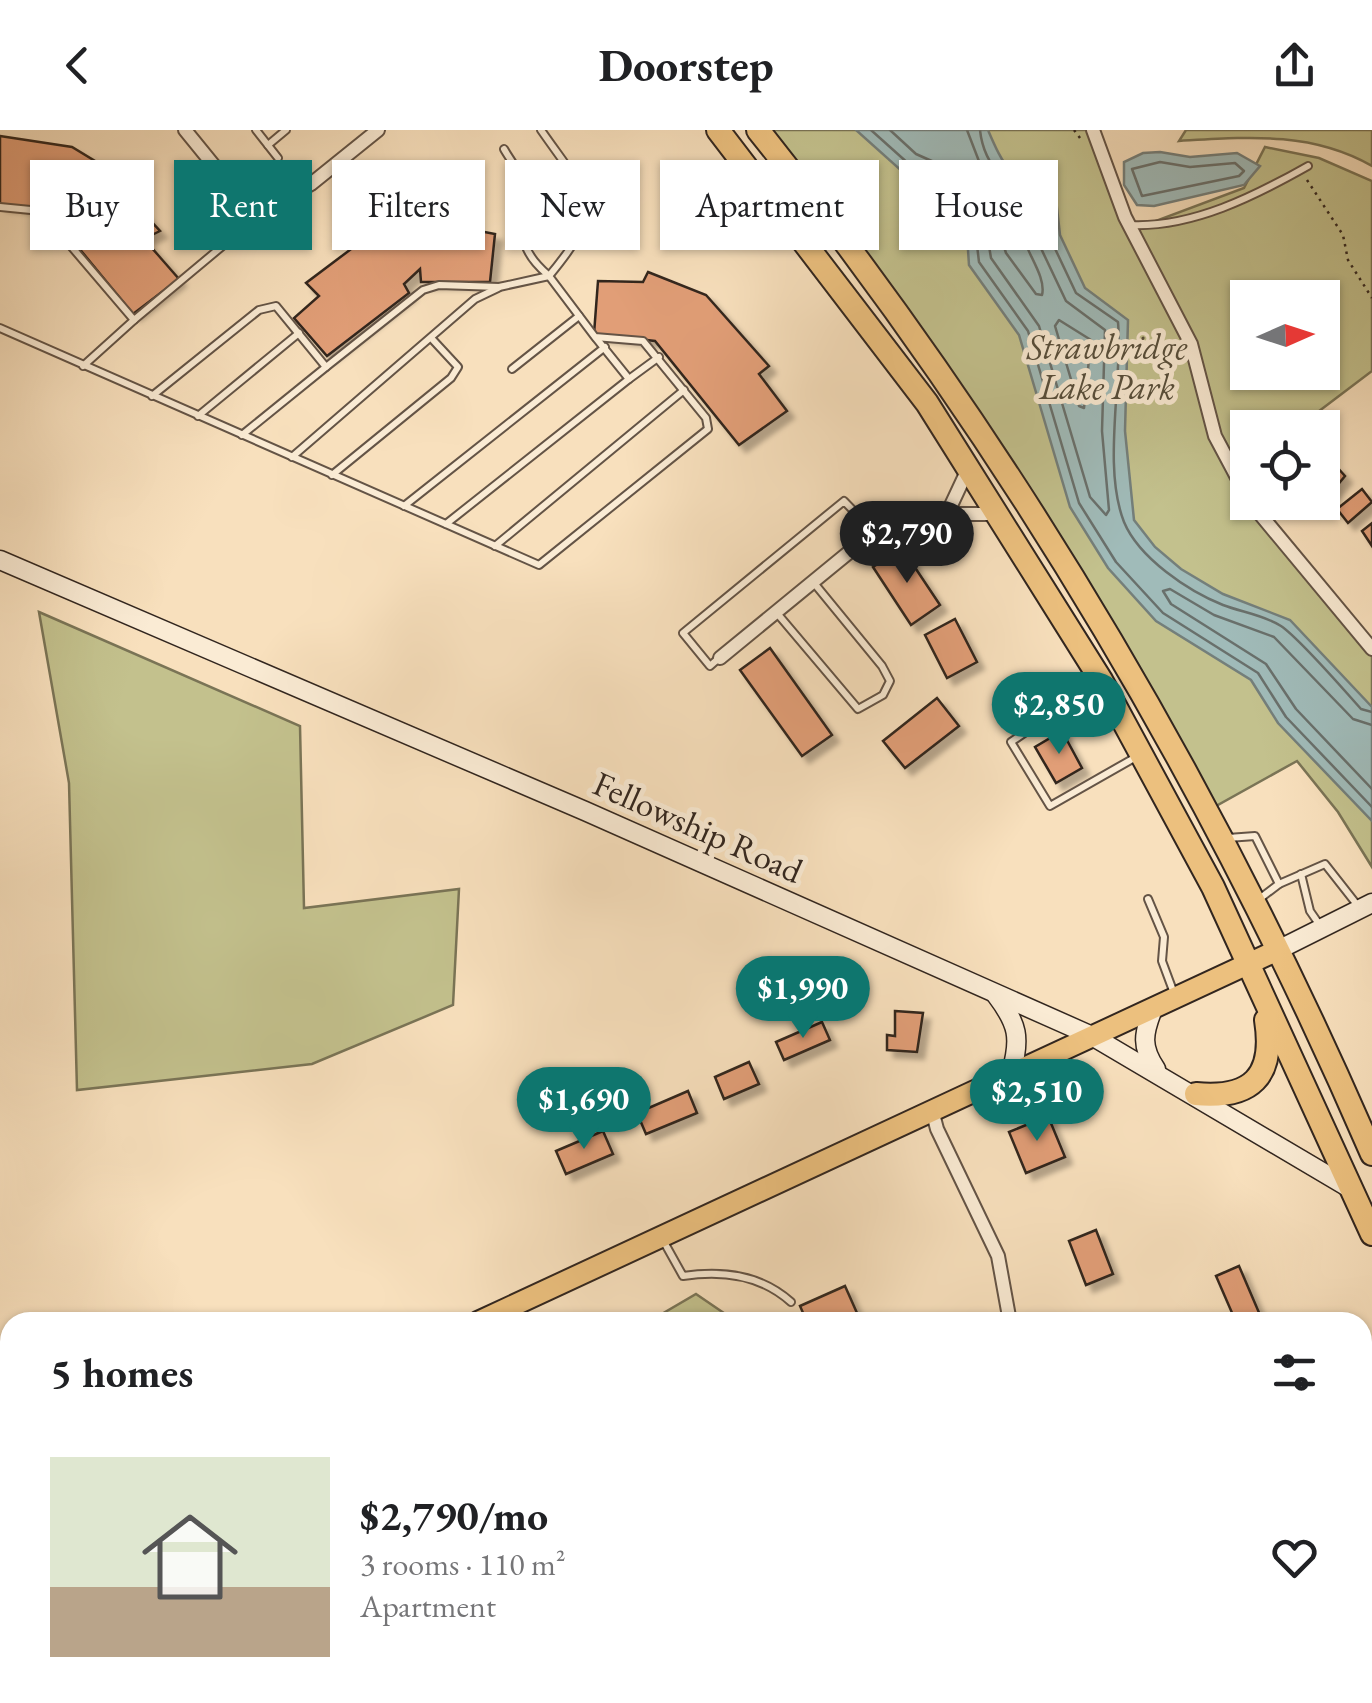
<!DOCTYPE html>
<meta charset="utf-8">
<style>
body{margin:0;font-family:"EB Garamond",serif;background:#f6f6f6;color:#202124;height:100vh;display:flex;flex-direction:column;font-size:38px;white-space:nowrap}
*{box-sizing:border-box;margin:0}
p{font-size:32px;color:#757577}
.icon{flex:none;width:55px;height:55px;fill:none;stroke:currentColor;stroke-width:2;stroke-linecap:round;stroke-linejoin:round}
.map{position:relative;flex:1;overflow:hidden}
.details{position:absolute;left:0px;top:1182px;width:1372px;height:392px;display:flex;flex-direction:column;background:#fff;border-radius:30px 30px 0 0;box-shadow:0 2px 8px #0004}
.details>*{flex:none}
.top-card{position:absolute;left:30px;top:30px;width:1312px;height:90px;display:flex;gap:20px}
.needle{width:65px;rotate:87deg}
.tools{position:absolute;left:1230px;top:150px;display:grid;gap:20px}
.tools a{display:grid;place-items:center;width:110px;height:110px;border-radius:0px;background:#fff;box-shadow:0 2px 8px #0004;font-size:50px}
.price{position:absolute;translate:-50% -85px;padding:0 22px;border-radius:35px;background:#0f766e;color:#fff;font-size:32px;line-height:65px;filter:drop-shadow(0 2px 5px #0008)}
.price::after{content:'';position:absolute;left:50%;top:60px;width:30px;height:22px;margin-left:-15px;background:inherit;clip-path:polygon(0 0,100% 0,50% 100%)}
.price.selected{background:#222;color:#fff}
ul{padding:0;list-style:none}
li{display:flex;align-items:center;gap:30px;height:250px;padding:0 50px}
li+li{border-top:2px solid #e0e0e0}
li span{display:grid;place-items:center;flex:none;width:280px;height:200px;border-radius:0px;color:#555}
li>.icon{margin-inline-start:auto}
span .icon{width:120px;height:120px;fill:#fffc;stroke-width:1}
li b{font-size:42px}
h2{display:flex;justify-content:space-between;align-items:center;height:120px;padding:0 50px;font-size:42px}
.tag{padding:0 35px;border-radius:0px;background:#fff;box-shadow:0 2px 8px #0004;font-size:35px;line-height:90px}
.tag.selected{background:#0f766e;color:#fff}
header{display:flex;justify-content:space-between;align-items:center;height:130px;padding:0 50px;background:#fff;font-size:45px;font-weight:700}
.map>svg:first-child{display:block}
</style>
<header><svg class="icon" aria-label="back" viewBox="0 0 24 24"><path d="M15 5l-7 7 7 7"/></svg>Doorstep<svg class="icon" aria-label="share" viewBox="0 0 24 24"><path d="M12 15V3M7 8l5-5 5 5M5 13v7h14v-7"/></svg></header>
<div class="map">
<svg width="1372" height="1573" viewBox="0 0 1372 1573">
<defs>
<filter id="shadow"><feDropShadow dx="7" dy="7" stdDeviation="2.5" flood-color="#0004"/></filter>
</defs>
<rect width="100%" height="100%" fill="#f8e0bd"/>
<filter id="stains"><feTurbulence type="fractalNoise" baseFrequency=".002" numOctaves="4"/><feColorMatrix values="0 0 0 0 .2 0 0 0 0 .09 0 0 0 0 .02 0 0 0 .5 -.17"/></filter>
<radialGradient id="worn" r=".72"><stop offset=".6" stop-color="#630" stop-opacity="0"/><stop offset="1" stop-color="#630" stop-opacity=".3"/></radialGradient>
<g fill="#c3c18d" stroke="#7a7456" stroke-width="2.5" fill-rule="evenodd">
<path d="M758,0H1094L1132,100L1244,58L1265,17L1319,28L1372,51V241L1298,297L1248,298L1247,337L1234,348L1372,519V737L1338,682L1297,631L1207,681L1108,502ZM1248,168H1322V242H1248Z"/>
<path d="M1186,0H1372V36C1311,1 1247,7 1179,11Z"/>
<polygon points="39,482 300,596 304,778 459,759 453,875 312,934 77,960 69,653"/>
<polygon points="696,1164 737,1192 647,1192 648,1192"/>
<polygon points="1363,1487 1372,1499 1372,1573 1213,1573 1210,1565 1362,1565"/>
<polygon points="840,1565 994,1565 997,1573 845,1573"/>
</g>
<g fill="#a0bbb9" stroke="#747f7b" stroke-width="2.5">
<path d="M856,0H988C1002,33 1015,61 1055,60L1060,105L1085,158L1128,190L1125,301L1134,390L1155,417L1181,439L1223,464L1290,490L1372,577V691L1278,593L1251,550L1156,491L1108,438L1070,377L1019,205L969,135L968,120L948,79L919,48L905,44Z"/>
<polygon points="1160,22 1190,27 1237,23 1260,36 1244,55 1154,76 1137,75 1124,55 1124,32 1143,23"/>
</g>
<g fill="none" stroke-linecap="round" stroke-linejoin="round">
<g stroke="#69706c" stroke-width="2.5">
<polyline points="871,0 910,35 926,41 957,74 977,115 979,132 1028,201 1079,373 1116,432 1163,483 1258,543 1286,587 1372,677"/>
<polyline points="890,0 916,24 934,32 966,65 988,110 991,128 1039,196 1090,367 1106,385 1109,380 1102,301 1105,200 1066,171 1038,112 1034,84 987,52 967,0"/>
<path d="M980,0C984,38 1011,61 1045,73L1050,108L1076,163L1118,192C1123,251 1102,336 1124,392C1139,428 1188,461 1223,475C1241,482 1264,485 1281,496C1300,509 1343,559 1361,579L1372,582"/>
<polygon points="1160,32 1190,37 1235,33 1244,41 1239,46 1142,66 1132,39"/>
<path d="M998,83L1020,95C1022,118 1047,145 1042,165L1036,164L1006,123L995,89Z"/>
<polygon points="1059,190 1091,210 1084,278 1079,276 1055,196"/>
<polyline points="1372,595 1353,589 1274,507 1214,485 1170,459 1163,461 1171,474 1266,534 1296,579 1372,659"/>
</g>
</g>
<g fill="#e19e77" stroke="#32261f" stroke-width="2.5" filter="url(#shadow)">
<polygon points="0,6 72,17 95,31 160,101 144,109 179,149 133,184 55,89 37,78 0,74"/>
<polygon points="424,80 454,80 453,96 495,104 490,152 421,152 420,139 404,154 409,163 327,226 294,188 319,166 306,153 371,104 400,86"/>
<polygon points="648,142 706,165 769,236 759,244 787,281 739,315 655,211 594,204 598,151 643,152"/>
<polygon points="1336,336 1345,346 1327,368 1322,342"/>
<polygon points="1362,359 1372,372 1348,393 1337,379"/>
<polygon points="1372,393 1372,416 1362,401"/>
<polygon points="902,418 940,475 911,495 873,437"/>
<polygon points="955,489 977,532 947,548 925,505"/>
<polygon points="770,518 832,605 802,626 740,540"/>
<polygon points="937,568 959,596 905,638 883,611"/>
<polygon points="1062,601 1082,638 1056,653 1035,617"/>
<polygon points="895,881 923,883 917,922 887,920 887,905 895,906"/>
<polygon points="822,892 830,910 784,930 776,912"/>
<polygon points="749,932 759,954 724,969 715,947"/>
<polygon points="688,961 697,983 646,1004 637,983"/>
<polygon points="1048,986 1065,1027 1026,1043 1009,1002"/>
<polygon points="603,1001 613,1024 566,1044 556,1021"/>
<polygon points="1096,1100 1113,1144 1086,1155 1069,1111"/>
<polygon points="1239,1136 1263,1192 1236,1192 1216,1146"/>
<polygon points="845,1156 861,1192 807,1192 800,1176"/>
</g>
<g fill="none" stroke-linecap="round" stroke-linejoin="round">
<g stroke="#645446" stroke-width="10">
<g id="lane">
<polyline points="256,0 278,28"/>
<polyline points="268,15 286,0"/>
<path d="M504,19C509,28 517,38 521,48C536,92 504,107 548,145"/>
<polyline points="0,77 41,81 134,190 268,78"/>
<path d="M1130,95C1192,98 1255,66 1308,36"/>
<path d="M0,198L539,435L708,299L706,288L643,211L595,207L549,146C608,75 589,69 541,0"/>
<polyline points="83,236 134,190"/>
<polyline points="512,239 579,186"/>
<polyline points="629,249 659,227"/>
<polyline points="152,266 259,180 276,176 326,237 423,160 439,155 499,157 549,146"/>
<polyline points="198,286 299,203"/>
<polyline points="242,305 326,237"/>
<polyline points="292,327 475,169 498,158"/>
<polyline points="332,345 451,248 458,237 433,210"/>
<polyline points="404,376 605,217"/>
<polyline points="446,394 629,249 596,208"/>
<polyline points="495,416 684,260"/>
<polyline points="776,482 858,579 883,565 890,551 882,536 814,453"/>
<polyline points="719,528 710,536 683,503 844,371 875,403"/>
<polyline points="1096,554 1011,612 1050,676 1136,627"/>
<polyline points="1228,708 1255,706 1279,754 1258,770"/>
<polyline points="1301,744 1310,781 1319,794"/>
<polyline points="1279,754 1325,734 1358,776"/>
<polyline points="1148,769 1164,807 1162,831 1175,866"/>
<path d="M664,1112L683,1146C722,1140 761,1145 791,1172"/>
</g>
</g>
<g stroke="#645446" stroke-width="16">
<g id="street">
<polyline points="185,0 242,70 268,78 311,54 378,0"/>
<polyline points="1093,0 1125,87 1191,214 1215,306 1248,368"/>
<polyline points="969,337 947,384 998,384"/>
<polyline points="1250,372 1372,519"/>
<path d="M720,528L864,410C892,397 918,398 947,384"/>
<polyline points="932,980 937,999 998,1126 1010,1192"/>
<polyline points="1362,1403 1372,1399"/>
<polyline points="0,1427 10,1448"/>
<polyline points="68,1565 72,1573"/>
<polyline points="532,1565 537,1573"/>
</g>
</g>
<g stroke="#32261f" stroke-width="21">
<g id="secondary">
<polyline points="0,430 585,681 1092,906 1351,1059"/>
<polyline points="1278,820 1372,773"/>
<path d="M996,865C1018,894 1021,908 1011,943"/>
<path d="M1153,879C1143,904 1141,917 1156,939"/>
</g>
</g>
<g stroke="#32261f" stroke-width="24">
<g id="primary">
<polyline points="478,1192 1278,820"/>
<polyline points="0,1419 10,1414"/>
</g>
</g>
<g stroke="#32261f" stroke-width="26">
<g id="highway">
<polyline points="718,0 927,273 1101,550 1213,757 1372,1104"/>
<path d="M758,0C1009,313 1213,656 1372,1024"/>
<path d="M1196,964C1251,969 1275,947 1266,890"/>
</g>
</g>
<g stroke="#32261f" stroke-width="2.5" stroke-dasharray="2.5 5" stroke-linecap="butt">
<polyline points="1074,0 1080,8"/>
<polyline points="1307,50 1343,105 1348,130 1372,168"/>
</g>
<use href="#lane" stroke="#faebd4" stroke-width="6"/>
<use href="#street" stroke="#faebd4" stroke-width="12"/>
<use href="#secondary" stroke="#faebd4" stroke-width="18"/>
<use href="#primary" stroke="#ecc07e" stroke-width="20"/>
<use href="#highway" stroke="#ecc07e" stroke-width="22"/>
</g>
<g text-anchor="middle" stroke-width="10" stroke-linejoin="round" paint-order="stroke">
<g font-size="35" font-style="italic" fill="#564d3a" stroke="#faebd4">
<text x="1107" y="229">Strawbridge<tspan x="1107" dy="40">Lake Park</tspan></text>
</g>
<g font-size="35" fill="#32261f" stroke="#faebd4">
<text transform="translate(698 697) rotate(24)" y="12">Fellowship Road</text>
</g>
</g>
<rect width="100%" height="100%" filter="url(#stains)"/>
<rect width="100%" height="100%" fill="url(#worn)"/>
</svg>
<div class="tools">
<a><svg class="needle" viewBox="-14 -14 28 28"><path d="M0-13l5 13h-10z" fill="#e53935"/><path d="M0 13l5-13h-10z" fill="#757577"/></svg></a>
<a><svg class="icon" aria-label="locate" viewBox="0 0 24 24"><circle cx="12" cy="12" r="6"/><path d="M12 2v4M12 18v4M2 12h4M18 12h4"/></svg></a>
</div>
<b class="price selected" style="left:907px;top:456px">$2,790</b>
<b class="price" style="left:1059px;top:627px">$2,850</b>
<b class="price" style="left:803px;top:911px">$1,990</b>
<b class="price" style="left:1037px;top:1014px">$2,510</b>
<b class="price" style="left:584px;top:1022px">$1,690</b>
<div class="top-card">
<a class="tag">Buy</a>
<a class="tag selected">Rent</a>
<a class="tag">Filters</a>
<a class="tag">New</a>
<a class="tag">Apartment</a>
<a class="tag">House</a>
</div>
<section class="details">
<h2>5 homes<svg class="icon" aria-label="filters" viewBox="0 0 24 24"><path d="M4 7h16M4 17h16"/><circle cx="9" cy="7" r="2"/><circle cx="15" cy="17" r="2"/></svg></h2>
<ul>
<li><span style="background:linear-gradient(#dfe7d0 65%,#b9a48a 0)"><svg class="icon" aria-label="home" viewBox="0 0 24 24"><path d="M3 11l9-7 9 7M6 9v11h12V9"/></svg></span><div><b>$2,790/mo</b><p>3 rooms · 110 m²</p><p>Apartment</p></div><svg class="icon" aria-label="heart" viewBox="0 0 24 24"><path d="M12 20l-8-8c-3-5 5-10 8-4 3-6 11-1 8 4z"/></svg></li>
</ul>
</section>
</div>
